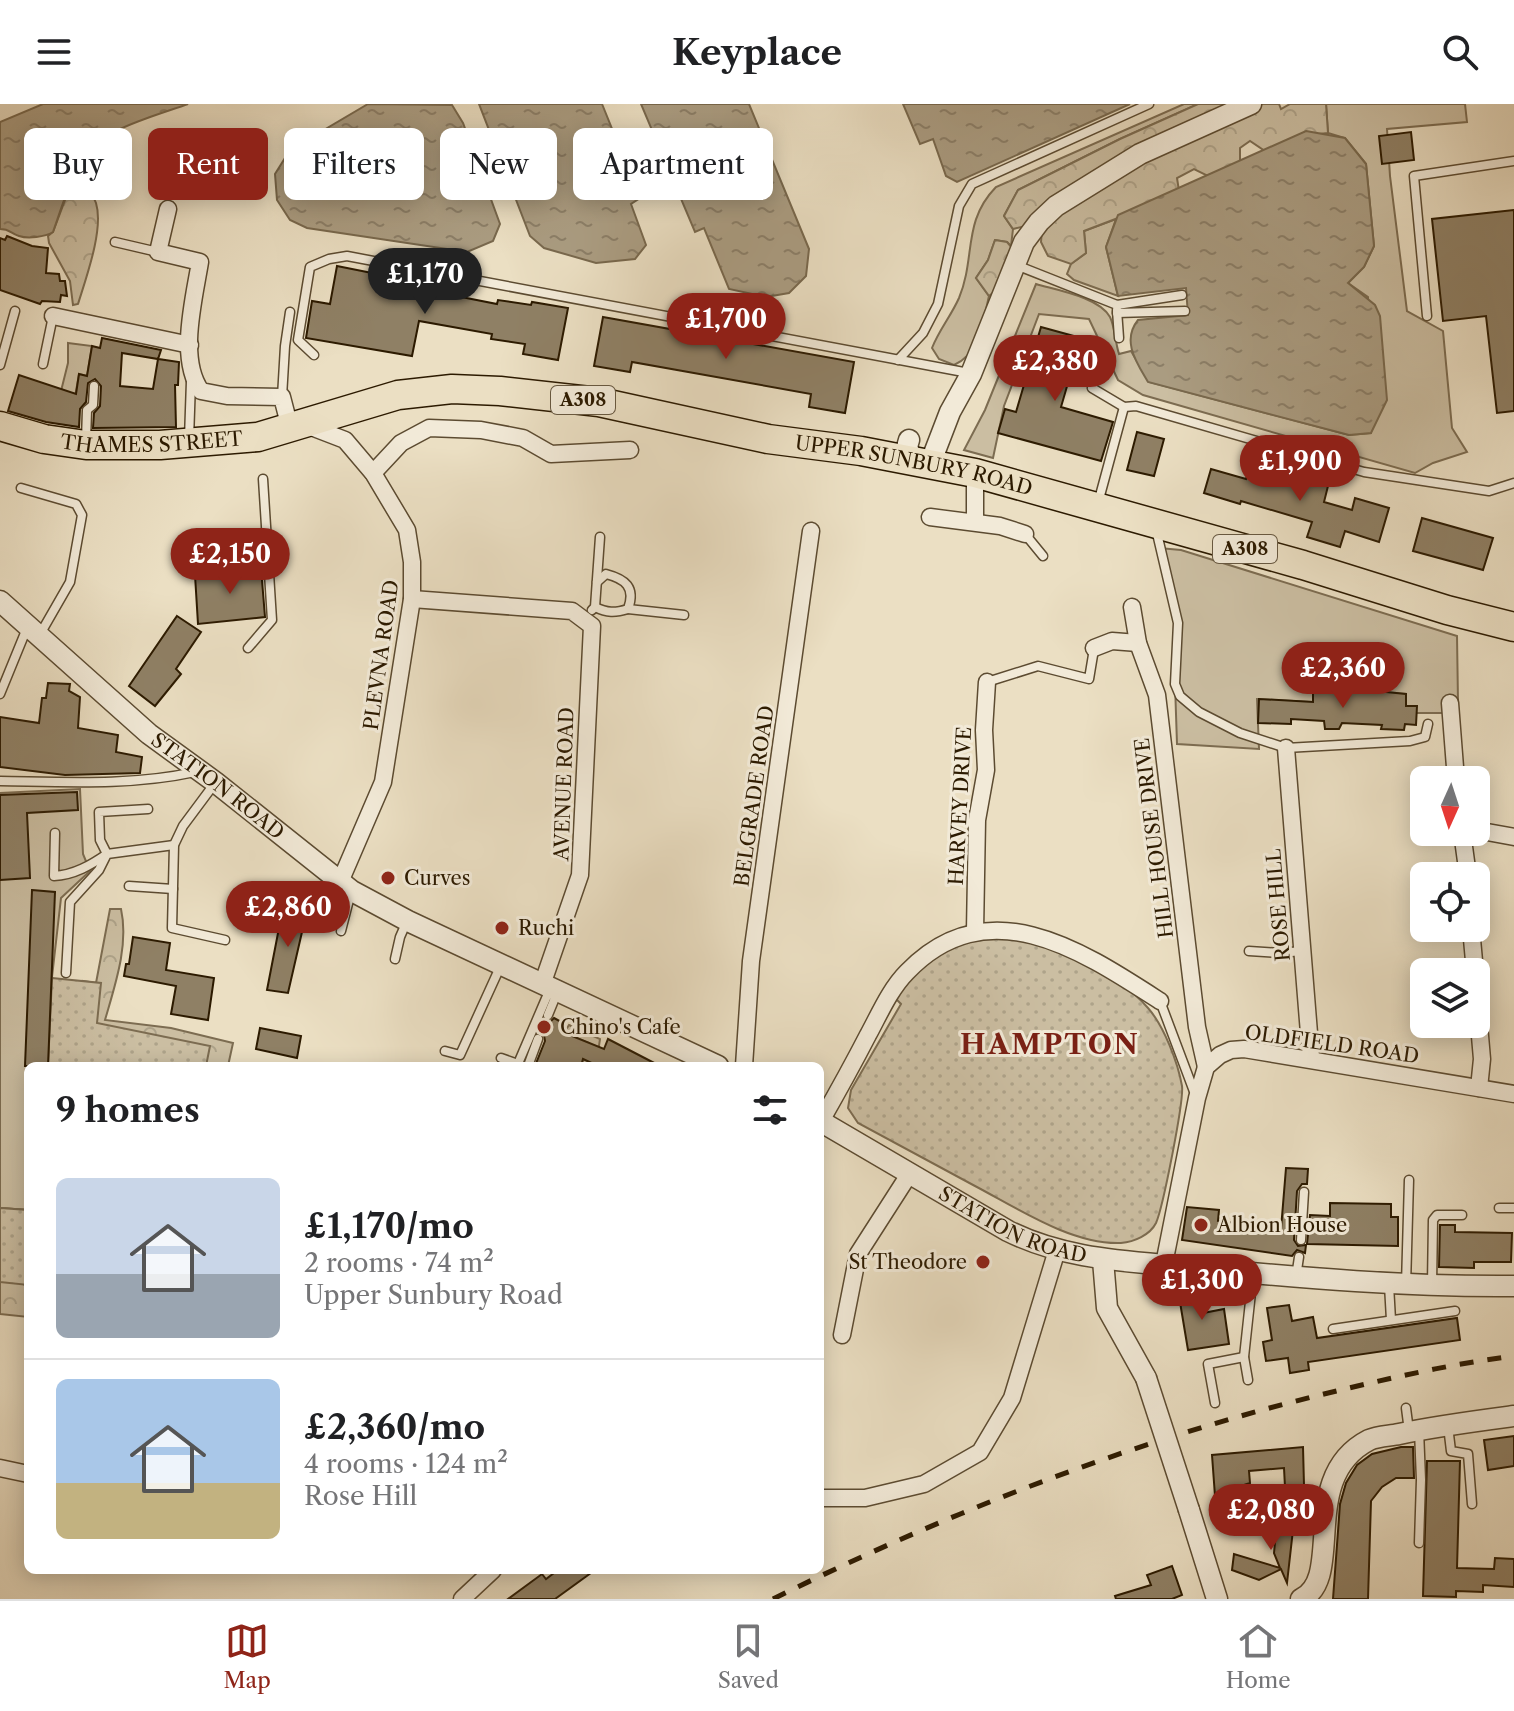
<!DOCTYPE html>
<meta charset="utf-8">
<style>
body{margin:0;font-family:"Libre Caslon Text",serif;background:#f6f6f6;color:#202124;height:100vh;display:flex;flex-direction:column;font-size:30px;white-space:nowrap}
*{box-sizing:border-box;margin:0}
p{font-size:26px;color:#757577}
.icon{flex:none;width:44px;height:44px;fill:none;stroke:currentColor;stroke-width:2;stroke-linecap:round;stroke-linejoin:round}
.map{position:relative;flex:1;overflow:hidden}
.panel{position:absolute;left:24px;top:958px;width:800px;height:512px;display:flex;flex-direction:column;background:#fff;border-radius:12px;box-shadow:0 4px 20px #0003}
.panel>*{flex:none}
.top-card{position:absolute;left:24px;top:24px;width:800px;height:72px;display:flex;gap:16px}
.needle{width:52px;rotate:183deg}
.tools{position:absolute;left:1410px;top:662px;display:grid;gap:16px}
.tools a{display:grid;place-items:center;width:80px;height:80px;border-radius:12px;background:#fff;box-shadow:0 4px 20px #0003;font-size:40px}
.price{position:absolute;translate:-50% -68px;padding:0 18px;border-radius:28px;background:#8f2418;color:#fff;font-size:26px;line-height:52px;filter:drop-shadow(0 2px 4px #0008)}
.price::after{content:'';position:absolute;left:50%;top:48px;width:24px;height:18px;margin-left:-12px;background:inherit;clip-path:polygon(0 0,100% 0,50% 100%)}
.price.on{background:#222;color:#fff}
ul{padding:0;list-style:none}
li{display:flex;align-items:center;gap:24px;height:200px;padding:0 32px}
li+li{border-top:2px solid #e0e0e0}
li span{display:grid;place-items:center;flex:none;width:224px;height:160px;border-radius:12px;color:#555}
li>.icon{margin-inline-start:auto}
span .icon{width:96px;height:96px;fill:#fffc;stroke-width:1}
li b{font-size:34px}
h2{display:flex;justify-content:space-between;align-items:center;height:96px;padding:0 32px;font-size:34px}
.pill{padding:0 28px;border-radius:12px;background:#fff;box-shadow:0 4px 20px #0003;font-size:28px;line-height:72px}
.pill.on{background:#8f2418;color:#fff}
header{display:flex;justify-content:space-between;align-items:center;height:104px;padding:0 32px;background:#fff;font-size:36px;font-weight:800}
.tabs{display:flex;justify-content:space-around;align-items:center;height:112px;border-top:2px solid #e0e0e0;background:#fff;font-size:22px;color:#757577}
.tabs a{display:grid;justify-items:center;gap:4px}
.tabs .on{color:#8f2418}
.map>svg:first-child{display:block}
</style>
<header><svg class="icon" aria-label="menu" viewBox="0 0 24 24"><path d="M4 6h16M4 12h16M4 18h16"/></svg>Keyplace<svg class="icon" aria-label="search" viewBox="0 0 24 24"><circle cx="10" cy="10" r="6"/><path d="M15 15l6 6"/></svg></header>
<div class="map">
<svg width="1514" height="1495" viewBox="0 0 1514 1495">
<defs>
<pattern id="forest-crowns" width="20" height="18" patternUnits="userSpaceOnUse" patternTransform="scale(2)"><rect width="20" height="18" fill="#cbbea2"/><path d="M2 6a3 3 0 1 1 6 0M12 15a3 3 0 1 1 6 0" fill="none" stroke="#aea38a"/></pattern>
<pattern id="park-dots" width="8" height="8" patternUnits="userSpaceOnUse" patternTransform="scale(2)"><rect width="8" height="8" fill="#cbbea2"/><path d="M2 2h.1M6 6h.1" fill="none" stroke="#aea38a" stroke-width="1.8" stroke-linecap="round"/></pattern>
<pattern id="water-ripples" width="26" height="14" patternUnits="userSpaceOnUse" patternTransform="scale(2)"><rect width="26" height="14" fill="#aa9c81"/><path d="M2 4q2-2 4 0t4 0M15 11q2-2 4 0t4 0" fill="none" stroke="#8b7e67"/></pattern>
</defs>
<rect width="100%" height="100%" fill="#ebdfc3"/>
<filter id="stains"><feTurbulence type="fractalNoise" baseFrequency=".0025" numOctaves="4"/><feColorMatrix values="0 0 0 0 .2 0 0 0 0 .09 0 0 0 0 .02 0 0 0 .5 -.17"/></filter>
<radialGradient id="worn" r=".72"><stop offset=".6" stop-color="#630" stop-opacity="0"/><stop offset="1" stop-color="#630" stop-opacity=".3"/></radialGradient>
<g fill="#cbbea2" stroke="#7c6c51" stroke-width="2">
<path d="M1184,0H1198L1120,35L1018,86L1004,112L1013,125L1011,142L1007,138L995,136L988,156L976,174L989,192C983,217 980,250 954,261L939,255L932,244C939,226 951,212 959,194C976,153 962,118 996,83Z"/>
<path d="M1326,0H1465L1467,18L1387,25L1390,72L1407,207L1443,227L1452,324L1467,348L1433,359L1415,369L1143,291L1118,276L1089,215L1039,210L1004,302L993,354L964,346L985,306L1036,180C1056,186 1099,193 1110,213C1115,223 1115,238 1119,250L1131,247L1149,278L1349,331L1371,329L1368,193L1348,179L1364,163L1374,142L1366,60L1345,34L1328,29Z"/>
<polygon points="1116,115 1106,143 1118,192 1074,176 1067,170 1071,160 1086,149 1084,127"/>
<polygon points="68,239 92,242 87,272 79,270 75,293 59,295 68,259"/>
<polygon points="1159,444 1181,446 1457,532 1458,598 1450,599 1452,609 1416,609 1416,602 1406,602 1406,590 1384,589 1380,606 1381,586 1356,585 1356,591 1329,586 1325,589 1313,589 1313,598 1257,595 1259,645 1177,640 1175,580 1178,519"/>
<polygon points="80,685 83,750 90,767 61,794 52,873 97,962 28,962 28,1106 0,1104 0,689"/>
<polygon points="569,921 600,935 596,962 581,962 589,939 564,929"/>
</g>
<g fill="url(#forest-crowns)" stroke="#7c6c51" stroke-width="2">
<polygon points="1198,0 1279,0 1281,5 1290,0 1326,0 1328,29 1309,31 1268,49 1250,37 1240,44 1240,62 1214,75 1194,65 1177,74 1179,87 1160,98 1084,127 1086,149 1071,160 1048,152 1041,138 1042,126 1030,121 1013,125 1004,112 1018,86 1120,35"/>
<path d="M73,75L83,77C87,84 93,91 96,99C104,125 86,174 78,200L73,201L70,177L49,139L48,132L53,128Z"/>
<polygon points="995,136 1007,138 1013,145 1000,183 989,192 976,174 988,156"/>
<path d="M110,805H121C129,841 115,881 105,916L171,924L233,939L228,962H97L83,877L96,879Z"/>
<polygon points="0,1104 28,1106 28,1213 0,1210"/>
</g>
<g fill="url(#park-dots)" stroke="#7c6c51" stroke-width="2">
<path d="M1017,832C1063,846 1116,867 1148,904C1164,922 1178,959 1182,982C1184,997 1163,1103 1156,1119C1150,1131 1134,1138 1121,1139C1072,1141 1017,1104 975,1082C936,1061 897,1040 858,1019L848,1004L851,986L901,900L896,895C913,870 935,842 966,835C982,832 1000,833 1017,832Z"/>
<polygon points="52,874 101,879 97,919 210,942 206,962 48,962"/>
<polygon points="0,1104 28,1106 28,1181 0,1178"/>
</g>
<g fill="url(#water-ripples)" stroke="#78684d" stroke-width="2">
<path d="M43,0H188C158,11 94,27 79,58C69,80 61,105 53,128C45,133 28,135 19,132C10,129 10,125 0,125V18Z"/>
<polygon points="368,0 452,1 463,19 500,120 493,137 467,148 307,124 290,116 277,96 275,70 290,46"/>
<polygon points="479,0 602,0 640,94 631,100 646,141 635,155 596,159 544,144 530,132"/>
<polygon points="641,0 749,0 809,145 806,172 789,189 766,193 729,185 704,124 695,128"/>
<polygon points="903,0 1130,0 957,78 946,72 933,35 920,40"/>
<path d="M1306,27L1345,34L1366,60L1374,142L1364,163L1348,179L1375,201L1380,212L1387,296L1371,329L1349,331L1148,278C1137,259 1121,237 1138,216L1188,211L1186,184L1118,192L1106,143L1118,111Z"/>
</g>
<g fill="#8f8065" stroke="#2c1a00" stroke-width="2">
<polygon points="1411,28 1414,56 1382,60 1379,32"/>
<polygon points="1514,106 1514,307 1497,309 1486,212 1443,217 1432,115"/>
<polygon points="7,132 32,142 48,144 46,169 59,170 60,177 65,177 67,192 61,191 60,198 42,197 40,200 0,186 0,134 5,136"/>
<polygon points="337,162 437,182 436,188 497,200 498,196 531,201 532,198 568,204 558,256 523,250 525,240 491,235 492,230 419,217 412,252 306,234 312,197 330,200"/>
<polygon points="603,213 854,258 845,309 809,303 811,290 632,258 630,268 594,262"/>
<polygon points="1041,223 1081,234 1061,303 1113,318 1101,357 998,329 1005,305 1016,308"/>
<polygon points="102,234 161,246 158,255 122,249 120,282 153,285 158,255 179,258 178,281 175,281 176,323 93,324 94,309 100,302 101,282 95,275 88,279 86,298 80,305 79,323 46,318 8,307 19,271 76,290 79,270 87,272 92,242 100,244"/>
<polygon points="1137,328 1164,335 1154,372 1127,366"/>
<polygon points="1251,359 1328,382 1324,398 1352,406 1355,394 1389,404 1379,438 1345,427 1340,443 1307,433 1312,418 1241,397 1240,400 1204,389 1211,365 1246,375"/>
<polygon points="1422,414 1493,434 1483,466 1413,447"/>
<polygon points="261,464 265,513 198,520 195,471"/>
<polygon points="177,512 201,528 176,565 181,570 155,602 129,582"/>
<polygon points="48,579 70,580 69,587 80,593 78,624 118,631 116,648 142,653 140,669 65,671 0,663 0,613 39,619 42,594 46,594"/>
<polygon points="1356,585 1406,590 1406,602 1417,602 1416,621 1405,620 1404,626 1381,625 1382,621 1342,619 1339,625 1325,625 1324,617 1291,615 1291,620 1258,619 1259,595 1313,598 1313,589 1323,589 1329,586 1356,587"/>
<polygon points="77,688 78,706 27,709 30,774 0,776 0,691"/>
<polygon points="32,786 55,788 48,962 25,962"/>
<polygon points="298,798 313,811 302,828 288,889 267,886 279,824"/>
<polygon points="133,833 170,839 166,866 214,874 208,916 171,910 176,882 124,872 126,860 129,860"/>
<polygon points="554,914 565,920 562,928 604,945 608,935 660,962 598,962 583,955 581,962 535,962 545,937 544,931 539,928 544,917 550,918"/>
<polygon points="260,924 301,932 297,954 256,945"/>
<polygon points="1286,1064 1308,1065 1307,1080 1302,1080 1297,1087 1294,1136 1298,1142 1306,1141 1305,1149 1297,1146 1292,1152 1182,1136 1187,1103 1219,1106 1218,1117 1281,1125"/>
<polygon points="1330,1099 1391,1100 1391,1113 1398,1113 1398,1142 1307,1140 1310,1111 1330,1112"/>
<polygon points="1440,1121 1455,1121 1455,1128 1512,1129 1511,1158 1474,1158 1474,1164 1439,1163"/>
<polygon points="1199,1183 1203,1209 1224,1205 1229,1240 1188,1246 1178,1186"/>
<polygon points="1289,1201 1292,1217 1313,1213 1317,1234 1457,1214 1460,1236 1308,1258 1309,1266 1290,1269 1288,1254 1266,1257 1263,1238 1272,1236 1267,1204"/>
<polygon points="1514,1332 1514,1362 1488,1366 1484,1336"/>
<polygon points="1303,1343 1304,1381 1285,1383 1284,1364 1249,1367 1250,1379 1241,1382 1241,1389 1215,1392 1212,1351"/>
<polygon points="1401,1343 1413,1343 1414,1374 1396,1374 1382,1383 1371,1397 1368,1495 1333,1495 1340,1400 1346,1379 1357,1361 1372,1350"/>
<polygon points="1427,1357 1460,1357 1457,1464 1494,1465 1495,1454 1514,1455 1514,1483 1483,1481 1483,1488 1456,1487 1456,1493 1423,1492"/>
<polygon points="1278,1408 1295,1408 1287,1479 1281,1465 1259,1476 1232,1466 1234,1450 1280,1464 1274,1449"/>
<polygon points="1172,1462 1182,1491 1172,1495 1116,1495 1115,1492 1151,1481 1147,1471"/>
<polygon points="558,1466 595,1466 555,1495 508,1495 542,1470 546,1475"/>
</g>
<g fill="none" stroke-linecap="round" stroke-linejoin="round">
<g stroke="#5c4b31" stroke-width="11">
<g id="service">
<polyline points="115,138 158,148"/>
<polyline points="1016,161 1117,201 1182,191"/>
<polyline points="1117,206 1119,234"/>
<polyline points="1117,209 1185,207"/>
<polyline points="1427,212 1414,72 1514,57"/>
<polyline points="314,251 298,236 310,163 329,155 347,152 969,269"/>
<polyline points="898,256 923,229 938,200 959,102 972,80 1149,0"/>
<polyline points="43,260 53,212"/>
<polyline points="0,261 15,207"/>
<polyline points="1092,284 1124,303 1136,302 1364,368 1489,387 1514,379"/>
<polyline points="282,293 285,242 290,208"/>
<polyline points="189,335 191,277"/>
<polyline points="86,336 87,306 93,301 94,282"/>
<polyline points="21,384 76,400 82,411 70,478 39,532"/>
<polyline points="1098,399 1124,303"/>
<polyline points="1156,425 1178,519 1175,580 1180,592 1199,608 1240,629 1286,644 1410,637 1425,633 1428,620"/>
<polyline points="1025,430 1043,452"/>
<path d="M595,503C607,509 615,509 628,505C636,483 625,475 606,470L597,478"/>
<polyline points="628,505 684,511"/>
<polyline points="592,506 595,503 600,433"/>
<polyline points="248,544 272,516 263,375"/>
<polyline points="987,578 1038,562 1089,575 1094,545"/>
<polyline points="0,590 27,524"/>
<path d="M0,677C65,678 131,682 195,668"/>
<polyline points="215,679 183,722 174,741 172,824 225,836"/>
<path d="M55,729L54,772C74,771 91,761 107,750L100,736L99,708L148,705"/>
<polyline points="129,782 173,785"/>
<polyline points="341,827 351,788"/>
<polyline points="1249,847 1280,849 1302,847"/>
<polyline points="395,855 400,833 407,817"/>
<polyline points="66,869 70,798 99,766 107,750 174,741"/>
<polyline points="1160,897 1195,990"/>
<polyline points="548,911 557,889"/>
<polyline points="445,947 460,951 501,861"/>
<polyline points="501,954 518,960"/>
<polyline points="517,962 550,885"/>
<polyline points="528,962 538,935"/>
<polyline points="1499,1104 1514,1104"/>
<polyline points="1301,1136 1304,1088"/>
<polyline points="1296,1173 1299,1153"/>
<polyline points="1389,1181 1391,1216"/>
<polyline points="1406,1181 1409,1076"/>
<polyline points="1432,1181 1433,1116 1437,1111 1462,1111"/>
<polyline points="1333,1225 1455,1207"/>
<polyline points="1248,1276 1244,1253 1253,1170"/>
<polyline points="1215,1299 1208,1260 1244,1253"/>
<polyline points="1406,1304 1409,1327"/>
<polyline points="1448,1322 1451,1347 1468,1350 1472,1400"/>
<polyline points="1419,1326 1421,1376 1419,1439"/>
</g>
</g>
<g stroke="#5c4b31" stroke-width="19">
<g id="minor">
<path d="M168,105L158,148L200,158C194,195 178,255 201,287L227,292L282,293L290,324"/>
<polyline points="53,212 190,241"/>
<polyline points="306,321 345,336 373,369 407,426 412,458 412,495 383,678 340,778"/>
<polyline points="373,369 401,339 429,324 481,326 523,334 551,350 630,346"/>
<polyline points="930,413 1000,422 1025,430"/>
<polyline points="975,418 975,369"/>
<polyline points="412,495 572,507 592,522 580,771 542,881"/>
<polyline points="1132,503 1138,539 1157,591 1197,923 1206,963"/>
<polyline points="1094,544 1112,537 1138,539"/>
<polyline points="1450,599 1456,676"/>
<polyline points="1286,644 1311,954"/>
<polyline points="1476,726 1514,733"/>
<polyline points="1462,728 1468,772"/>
<polyline points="1471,824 1475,868"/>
<polyline points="975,827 977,716 986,666 984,626 987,578"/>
<polyline points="1476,886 1482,955 1479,984"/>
<polyline points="744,962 751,857 811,427"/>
<path d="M821,1017C837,989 853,960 868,931C879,911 890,885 907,868C988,784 1081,846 1160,897"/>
<polyline points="1164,1160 1197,994 1206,963 1220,951 1231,946 1244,945 1514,990"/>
<polyline points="842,1231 858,1150 910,1069"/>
<polyline points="0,1364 28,1370"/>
<polyline points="820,1394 865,1394 924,1380 980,1348 1012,1294 1057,1146"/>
<polyline points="462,1495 493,1466"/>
</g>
</g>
<g stroke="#5c4b31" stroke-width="23">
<g id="tertiary">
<path d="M909,336C903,352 918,356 930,360L950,308L971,270L1024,138L1039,118L1056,102L1140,50L1251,0"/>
<path id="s1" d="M0,497L149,630L215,678L352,787L408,817L718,962"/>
<path id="s2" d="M820,1017L1008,1127C1068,1157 1132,1157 1198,1164C1303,1174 1408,1183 1514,1182"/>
<polyline points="1103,1156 1107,1204 1146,1274"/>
<polyline points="1189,1406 1217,1495"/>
<path d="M1301,1495C1346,1474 1297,1373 1369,1336C1378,1332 1390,1332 1399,1330C1437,1322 1476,1317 1514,1312"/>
</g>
</g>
<g stroke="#2c1a00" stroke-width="31">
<g id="trunk">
<path id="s3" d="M0,322L44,335L86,341H160L258,333L398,291L452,285L500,287L599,298L768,335L861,347L975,369L1303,461L1447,506L1514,523"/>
</g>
</g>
<use href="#service" stroke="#f2ead8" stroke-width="8"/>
<use href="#minor" stroke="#f2ead8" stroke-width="16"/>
<use href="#tertiary" stroke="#f2ead8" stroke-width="20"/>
<use href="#trunk" stroke="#ebdfc3" stroke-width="28"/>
<path stroke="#2c1a00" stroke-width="5" stroke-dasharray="14 14" stroke-linecap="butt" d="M773,1495C949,1408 1132,1337 1324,1290C1386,1275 1450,1260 1514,1252"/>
<g stroke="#5c4b31" stroke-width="23" stroke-linecap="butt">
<polyline id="tertiary-bridge" points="1146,1274 1189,1406"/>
</g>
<use href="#tertiary-bridge" stroke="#f2ead8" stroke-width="20"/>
</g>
<g fill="#8f2418" stroke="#f2ead8" stroke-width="3">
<circle cx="388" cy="774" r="8"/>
<circle cx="502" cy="824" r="8"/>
<circle cx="544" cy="923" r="8"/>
<circle cx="1201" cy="1121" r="8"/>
<circle cx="983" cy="1158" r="8"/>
</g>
<g text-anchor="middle" stroke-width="6" stroke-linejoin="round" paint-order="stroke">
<g fill="#f2ead8" stroke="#675841" stroke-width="2">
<rect x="551" y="282" width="64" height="28" rx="6"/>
<rect x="1213" y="431" width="64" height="28" rx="6"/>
</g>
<g font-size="18" font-weight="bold" fill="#2c1a00">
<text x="583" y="302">A308</text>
<text x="1245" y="451">A308</text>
</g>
<g font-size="20" fill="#2c1a00" stroke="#f2ead8">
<text dy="7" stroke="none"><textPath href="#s3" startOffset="154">THAMES STREET</textPath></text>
<text dy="7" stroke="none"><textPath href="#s3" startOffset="930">UPPER SUNBURY ROAD</textPath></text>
<text transform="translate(381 551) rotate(-82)" y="7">PLEVNA ROAD</text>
<text transform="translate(564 680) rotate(-88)" y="7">AVENUE ROAD</text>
<text dy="7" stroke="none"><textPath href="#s1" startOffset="286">STATION ROAD</textPath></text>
<text transform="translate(754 692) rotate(-82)" y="7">BELGRADE ROAD</text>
<text transform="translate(960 702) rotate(-87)" y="7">HARVEY DRIVE</text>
<text transform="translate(1154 734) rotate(-97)" y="7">HILL HOUSE DRIVE</text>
<text transform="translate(1278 801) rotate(-95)" y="7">ROSE HILL</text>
<text transform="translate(1332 940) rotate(8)" y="7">OLDFIELD ROAD</text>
<text dy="7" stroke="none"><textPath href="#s2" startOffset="220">STATION ROAD</textPath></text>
</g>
<g font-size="20" fill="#2c1a00" stroke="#f2ead8" text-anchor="start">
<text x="404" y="781">Curves</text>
<text x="518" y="831">Ruchi</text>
<text x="560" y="930">Chino's Cafe</text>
<text x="1217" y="1128">Albion House</text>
<text x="967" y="1165" text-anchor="end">St Theodore</text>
</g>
<g font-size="28" font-weight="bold" letter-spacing="2" fill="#7a1f14" stroke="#f2ead8">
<text x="1050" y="950">HAMPTON</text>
</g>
</g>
<rect width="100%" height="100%" filter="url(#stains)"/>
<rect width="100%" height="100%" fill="url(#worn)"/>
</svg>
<div class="tools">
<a><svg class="needle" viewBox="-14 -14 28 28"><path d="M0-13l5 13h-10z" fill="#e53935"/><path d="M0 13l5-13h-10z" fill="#757577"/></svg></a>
<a><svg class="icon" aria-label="locate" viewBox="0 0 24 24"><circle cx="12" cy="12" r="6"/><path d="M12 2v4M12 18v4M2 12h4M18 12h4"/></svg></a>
<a><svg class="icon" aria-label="layers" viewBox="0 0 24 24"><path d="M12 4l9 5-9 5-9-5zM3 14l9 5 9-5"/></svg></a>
</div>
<b class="price on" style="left:425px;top:212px">£1,170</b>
<b class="price" style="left:726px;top:257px">£1,700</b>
<b class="price" style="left:1055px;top:299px">£2,380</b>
<b class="price" style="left:1300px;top:399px">£1,900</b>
<b class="price" style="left:230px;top:492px">£2,150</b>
<b class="price" style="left:1343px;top:606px">£2,360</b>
<b class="price" style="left:288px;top:845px">£2,860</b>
<b class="price" style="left:1202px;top:1218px">£1,300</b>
<b class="price" style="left:1271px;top:1448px">£2,080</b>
<div class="top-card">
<a class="pill">Buy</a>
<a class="pill on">Rent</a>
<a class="pill">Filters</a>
<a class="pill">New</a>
<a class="pill">Apartment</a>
</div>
<section class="panel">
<h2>9 homes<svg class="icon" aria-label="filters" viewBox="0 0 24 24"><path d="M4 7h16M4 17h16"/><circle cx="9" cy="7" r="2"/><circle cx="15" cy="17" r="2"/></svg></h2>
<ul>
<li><span style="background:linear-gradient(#c9d6e8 60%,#9aa5b1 0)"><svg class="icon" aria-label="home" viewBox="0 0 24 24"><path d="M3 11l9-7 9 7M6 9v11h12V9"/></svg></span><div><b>£1,170/mo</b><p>2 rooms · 74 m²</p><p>Upper Sunbury Road</p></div></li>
<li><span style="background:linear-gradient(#a9c7e8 65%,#c2b280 0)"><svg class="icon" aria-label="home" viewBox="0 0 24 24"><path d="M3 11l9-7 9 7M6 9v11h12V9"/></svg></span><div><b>£2,360/mo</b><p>4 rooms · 124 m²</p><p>Rose Hill</p></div></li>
</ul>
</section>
</div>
<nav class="tabs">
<a class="on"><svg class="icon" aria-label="map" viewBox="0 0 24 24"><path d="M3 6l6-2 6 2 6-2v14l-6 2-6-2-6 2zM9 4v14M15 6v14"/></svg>Map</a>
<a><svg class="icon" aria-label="saved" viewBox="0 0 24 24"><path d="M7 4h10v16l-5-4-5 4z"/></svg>Saved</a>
<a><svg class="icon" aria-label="home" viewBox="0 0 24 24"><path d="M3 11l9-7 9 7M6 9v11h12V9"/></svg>Home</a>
</nav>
